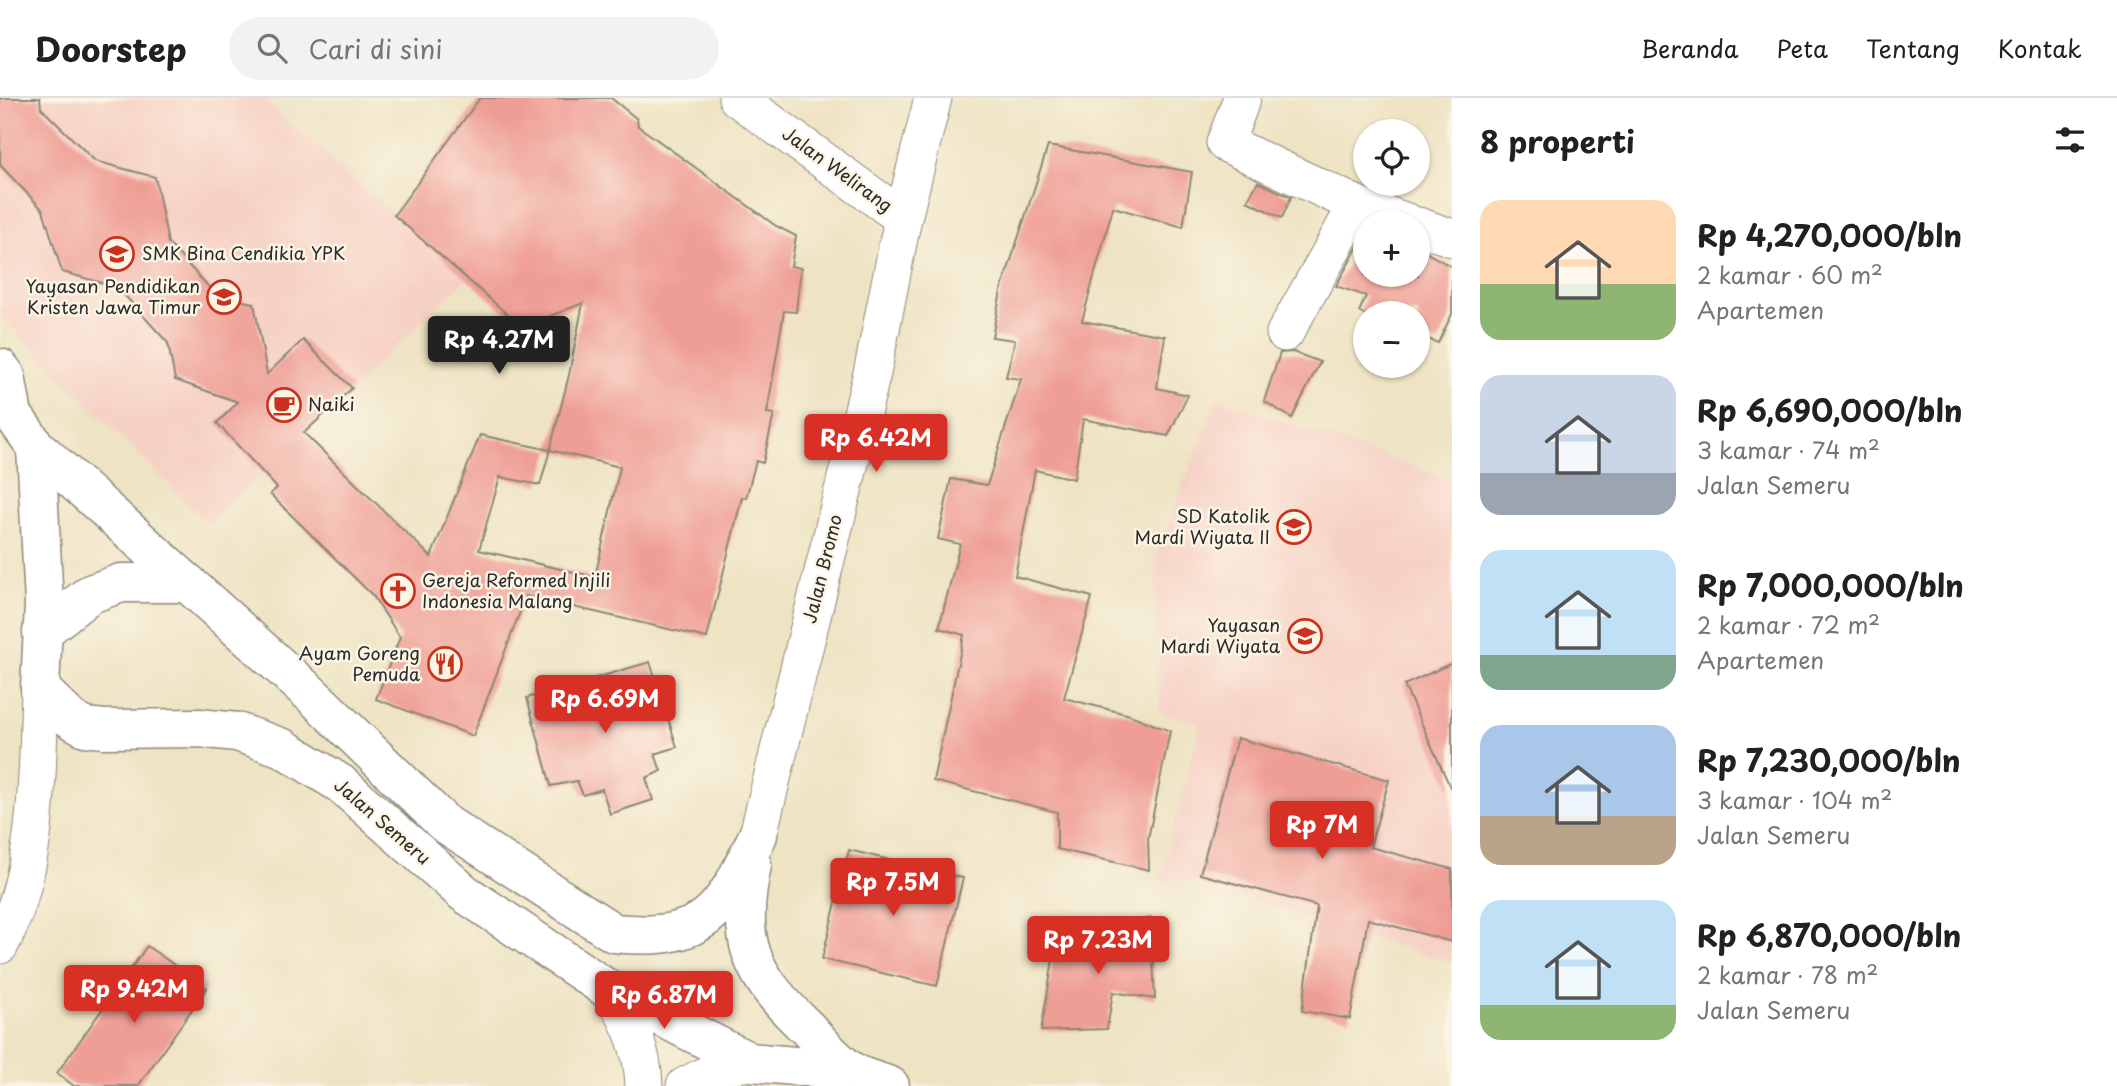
<!DOCTYPE html>
<html lang="id">
<meta charset="utf-8">
<style>
body{margin:0;font-family:"Playpen Sans",sans-serif;background:#f2f2f2;color:#202124;height:100vh;display:flex;flex-direction:column;font-size:26px;white-space:nowrap}
*{box-sizing:border-box;margin:0}
p{font-size:23px;color:#757577}
.icon{flex:none;width:38px;height:38px;fill:none;stroke:currentColor;stroke-width:2;stroke-linecap:round;stroke-linejoin:round}
.map{position:relative;flex:1;overflow:hidden}
.panel{display:flex;flex-direction:column;background:#fff;width:665px}
.panel>*{flex:none}
.tools{position:absolute;left:1353px;top:21px;display:grid;gap:14px}
.tools a{display:grid;place-items:center;width:77px;height:77px;border-radius:50%;background:#fff;box-shadow:0 2px 5px #0004;font-size:35px}
.price{position:absolute;translate:-50% -60px;padding:0 16px;border-radius:7px;background:#d93025;color:#fff;font-size:23px;line-height:46px;filter:drop-shadow(0 2px 4px #0008)}
.price::after{content:'';position:absolute;left:50%;top:42px;width:21px;height:16px;margin-left:-10px;background:inherit;clip-path:polygon(0 0,100% 0,50% 100%)}
.price.current{background:#222;color:#fff}
ul{padding:0;list-style:none}
li{display:flex;align-items:center;gap:21px;height:175px;padding:0 28px}
li span{display:grid;place-items:center;flex:none;width:196px;height:140px;border-radius:21px;color:#555}
li>.icon{margin-inline-start:auto}
span .icon{width:84px;height:84px;fill:#fffc;stroke-width:1}
li b{font-size:30px}
h2{display:flex;justify-content:space-between;align-items:center;height:84px;padding:0 28px;font-size:30px}
header{display:flex;align-items:center;gap:42px;box-sizing:border-box;height:98px;padding:0 35px;background:#fff;border-bottom:2px solid #e0e0e0}
header strong{font-size:33px}
nav{display:flex;gap:38px;margin-inline-start:auto;font-size:24px}
.search{width:490px;height:63px;background:#f2f2f2;display:flex;align-items:center;gap:18px;box-sizing:border-box;padding:0 24px;border-radius:38px;color:#757577;font-size:26px}
main{display:flex;flex:1;min-height:0}
.map>svg:first-child{display:block}
</style>
<header>
<strong>Doorstep</strong>
<div class="search"><svg class="icon" aria-label="search" viewBox="0 0 24 24"><circle cx="10" cy="10" r="6"/><path d="M15 15l6 6"/></svg>Cari di sini</div>
<nav><a>Beranda</a><a>Peta</a><a>Tentang</a><a>Kontak</a></nav>
</header>
<main>
<div class="map">
<svg width="1452" height="988" viewBox="0 0 1452 988">
<rect width="100%" height="100%" fill="#fcf5e5"/>
<filter id="ink" filterUnits="userSpaceOnUse"><feTurbulence type="fractalNoise" baseFrequency=".0143" numOctaves="2"/><feDisplacementMap in="SourceGraphic" scale="14" xChannelSelector="R" yChannelSelector="G"/><feConvolveMatrix kernelMatrix="1 2 1 2 8 2 1 2 1" color-interpolation-filters="sRGB"/></filter>
<filter id="wash" filterUnits="userSpaceOnUse"><feTurbulence type="fractalNoise" baseFrequency=".00686" numOctaves="4" result="noise"/><feDisplacementMap in="SourceGraphic" scale="28" xChannelSelector="R" yChannelSelector="G"/><feGaussianBlur stdDeviation="1.57" result="paint"/><feColorMatrix in="noise" values="0 0 0 0 0 0 0 0 0 0 0 0 0 0 0 0 0 1.4 0 .05"/><feComposite in="paint" operator="in"/></filter>
<g filter="url(#wash)">
<rect width="100%" height="100%" fill="#eee3c3"/>
<g fill="#f6d1c5">
<polygon points="0,0 262,0 467,181 208,426 0,217"/>
<polygon points="1216,300 1452,382 1452,865 1191,783 1160,781 1200,626 1160,614 1154,463"/>
</g>
<g id="blocks">
<g fill="#ef9e95" fill-rule="evenodd">
<path d="M0,0H40L41,10L95,63L155,79L168,145L217,198L254,205L267,276L303,242L352,290L304,335L431,459L480,337L550,352L569,277L583,205L522,229L394,117L480,0H611L637,21L638,28L776,128L796,138L791,168L801,170L796,214L784,213L767,315L774,316L763,365L756,363L746,400L742,399L707,540L526,498L473,638L376,601L400,539L373,498L270,396L277,390L217,325L238,304L175,282L168,245L117,189L62,174L43,112L0,67ZM550,352L620,369L595,479L479,452L500,379L540,387Z"/>
<polygon points="1048,48 1192,74 1183,129 1113,109 1082,223 1165,238 1157,290 1188,297 1168,338 1083,321 1074,381 1035,372 1015,478 1092,499 1064,600 1130,617 1170,633 1148,741 1149,772 1057,751 1057,714 933,683 964,537 939,530 960,446 938,441 951,381 987,387 1021,281 1006,279 1015,242 992,239 1001,193"/>
<polygon points="1258,84 1291,99 1282,120 1247,103"/>
<polygon points="1365,136 1365,177 1418,177 1418,150 1452,169 1452,216 1438,245 1418,237 1418,215 1365,217 1359,214 1366,198 1336,188"/>
<polygon points="1293,254 1320,264 1292,320 1264,303 1280,255"/>
<polygon points="650,564 677,649 655,656 661,673 646,680 653,702 610,716 602,691 583,697 577,683 551,688 527,600"/>
<polygon points="1452,565 1452,693 1404,587"/>
<polygon points="1237,640 1389,682 1370,749 1452,771 1452,844 1368,821 1350,921 1302,913 1317,808 1200,776"/>
<polygon points="849,752 963,780 937,888 822,861"/>
<polygon points="1151,820 1155,901 1113,894 1107,931 1041,933 1056,844"/>
<polygon points="147,848 207,890 138,988 74,988 57,975"/>
</g>
</g>
</g>
<g filter="url(#ink)">
<use href="#blocks" fill-opacity="0" stroke="#8c8777" stroke-width="2"/>
<g fill="none" stroke-linecap="round" stroke-linejoin="round">
<g stroke="#8c8777" stroke-width="39">
<g id="minor">
<polyline points="737,0 903,120"/>
<polyline points="1242,0 1225,45 1357,107 1407,124"/>
<polyline points="1418,128 1452,140"/>
<polyline points="1285,235 1357,107"/>
<polyline points="758,737 873,271 903,120 933,0"/>
<path d="M0,847C40,770 37,676 40,591"/>
<path d="M612,894C630,924 643,952 644,988"/>
<polyline points="685,988 724,968 750,964"/>
</g>
</g>
<g stroke="#8c8777" stroke-width="41">
<g id="major">
<polyline points="0,270 6,278 13,317"/>
<path d="M0,310L13,317L36,349L312,597L444,725L614,835C706,844 722,815 758,737"/>
<polyline points="36,349 44,506 40,591 71,621 85,629 104,631 199,630 237,634 283,650 341,686 464,795 612,894 750,964 851,973"/>
<polyline points="42,534 90,496 121,485 188,485"/>
<path d="M752,767C736,845 750,876 807,930C820,944 834,961 850,972C861,980 878,983 890,988"/>
</g>
</g>
<use href="#minor" stroke="#fff" stroke-width="37"/>
<use href="#major" stroke="#fff" stroke-width="38"/>
</g>
</g>
<defs>
<g id="school-ring" transform="scale(1.75)"><circle r="9.5" fill="#fcf5e5" stroke="#c8321e" stroke-width="1.5"/><path d="M0-5L7-2L0 1L-7-2ZM-4 1L0 2.5L4 1V4Q0 6-4 4Z" fill="#c8321e"/></g>
<g id="cafe-ring" transform="scale(1.75)"><circle r="9.5" fill="#fcf5e5" stroke="#c8321e" stroke-width="1.5"/><path d="M-5.5-4.5H6V0H3Q3 3.5 0 3.5H-2.5Q-5.5 3.5-5.5 0ZM3-3.2v2h1.7v-2ZM-6 4.5H4V6H-6Z" fill="#c8321e"/></g>
<g id="church-ring" transform="scale(1.75)"><circle r="9.5" fill="#fcf5e5" stroke="#c8321e" stroke-width="1.5"/><path d="M-1.2-6h2.4v3.5h3.3v2.4h-3.3V6h-2.4V-.1h-3.3v-2.4h3.3Z" fill="#c8321e"/></g>
<g id="restaurant-ring" transform="scale(1.75)"><circle r="9.5" fill="#fcf5e5" stroke="#c8321e" stroke-width="1.5"/><path d="M-5-6h1v4h1v-4h1v4h1v-4h1v5L-1.5 .5V6h-2V.5L-5-1ZM5-6V6H3V1.5H1.5Q1.5-4 5-6Z" fill="#c8321e"/></g>
</defs>
<g fill-rule="evenodd">
<use href="#school-ring" x="117" y="156"/>
<use href="#school-ring" x="224" y="199"/>
<use href="#cafe-ring" x="284" y="307"/>
<use href="#school-ring" x="1294" y="429"/>
<use href="#church-ring" x="398" y="493"/>
<use href="#school-ring" x="1305" y="538"/>
<use href="#restaurant-ring" x="445" y="566"/>
</g>
<g text-anchor="middle" stroke-width="5" stroke-linejoin="round" paint-order="stroke">
<g font-size="18" fill="#2b2b2b" stroke="#fcf5e5">
<text transform="translate(837 72) rotate(36)" y="6">Jalan Welirang</text>
<text transform="translate(823 471) rotate(-76)" y="6">Jalan Bromo</text>
<text transform="translate(382 724) rotate(41)" y="6">Jalan Semeru</text>
</g>
<g font-size="18" fill="#2b2b2b" stroke="#fcf5e5" text-anchor="end">
<text x="142" y="162" text-anchor="start">SMK Bina Cendikia YPK</text>
<text x="200" y="195">Yayasan Pendidikan<tspan x="200" dy="21">Kristen Jawa Timur</tspan></text>
<text x="308" y="313" text-anchor="start">Naiki</text>
<text x="1270" y="425">SD Katolik<tspan x="1270" dy="21">Mardi Wiyata II</tspan></text>
<text x="422" y="489" text-anchor="start">Gereja Reformed Injili<tspan x="422" dy="21">Indonesia Malang</tspan></text>
<text x="1280" y="534">Yayasan<tspan x="1280" dy="21">Mardi Wiyata</tspan></text>
<text x="420" y="562">Ayam Goreng<tspan x="420" dy="21">Pemuda</tspan></text>
</g>
</g>
</svg>
<div class="tools">
<a><svg class="icon" aria-label="locate" viewBox="0 0 24 24"><circle cx="12" cy="12" r="6"/><path d="M12 2v4M12 18v4M2 12h4M18 12h4"/></svg></a>
<a>+</a>
<a>−</a>
</div>
<b class="price current" style="left:499px;top:278px">Rp 4.27M</b>
<b class="price" style="left:876px;top:376px">Rp 6.42M</b>
<b class="price" style="left:605px;top:637px">Rp 6.69M</b>
<b class="price" style="left:1322px;top:763px">Rp 7M</b>
<b class="price" style="left:893px;top:820px">Rp 7.5M</b>
<b class="price" style="left:1098px;top:878px">Rp 7.23M</b>
<b class="price" style="left:134px;top:927px">Rp 9.42M</b>
<b class="price" style="left:664px;top:933px">Rp 6.87M</b>
</div>
<section class="panel">
<h2>8 properti<svg class="icon" aria-label="filters" viewBox="0 0 24 24"><path d="M4 7h16M4 17h16"/><circle cx="9" cy="7" r="2"/><circle cx="15" cy="17" r="2"/></svg></h2>
<ul>
<li><span style="background:linear-gradient(#ffd9b3 60%,#8fb573 0)"><svg class="icon" aria-label="home" viewBox="0 0 24 24"><path d="M3 11l9-7 9 7M6 9v11h12V9"/></svg></span><div><b>Rp 4,270,000/bln</b><p>2 kamar · 60 m²</p><p>Apartemen</p></div></li>
<li><span style="background:linear-gradient(#c9d6e8 70%,#9aa5b1 0)"><svg class="icon" aria-label="home" viewBox="0 0 24 24"><path d="M3 11l9-7 9 7M6 9v11h12V9"/></svg></span><div><b>Rp 6,690,000/bln</b><p>3 kamar · 74 m²</p><p>Jalan Semeru</p></div></li>
<li><span style="background:linear-gradient(#bfe0f5 75%,#7fa58c 0)"><svg class="icon" aria-label="home" viewBox="0 0 24 24"><path d="M3 11l9-7 9 7M6 9v11h12V9"/></svg></span><div><b>Rp 7,000,000/bln</b><p>2 kamar · 72 m²</p><p>Apartemen</p></div></li>
<li><span style="background:linear-gradient(#a9c7e8 65%,#b9a48a 0)"><svg class="icon" aria-label="home" viewBox="0 0 24 24"><path d="M3 11l9-7 9 7M6 9v11h12V9"/></svg></span><div><b>Rp 7,230,000/bln</b><p>3 kamar · 104 m²</p><p>Jalan Semeru</p></div></li>
<li><span style="background:linear-gradient(#bfe0f5 75%,#8fb573 0)"><svg class="icon" aria-label="home" viewBox="0 0 24 24"><path d="M3 11l9-7 9 7M6 9v11h12V9"/></svg></span><div><b>Rp 6,870,000/bln</b><p>2 kamar · 78 m²</p><p>Jalan Semeru</p></div></li>
</ul>
</section>
</main>
